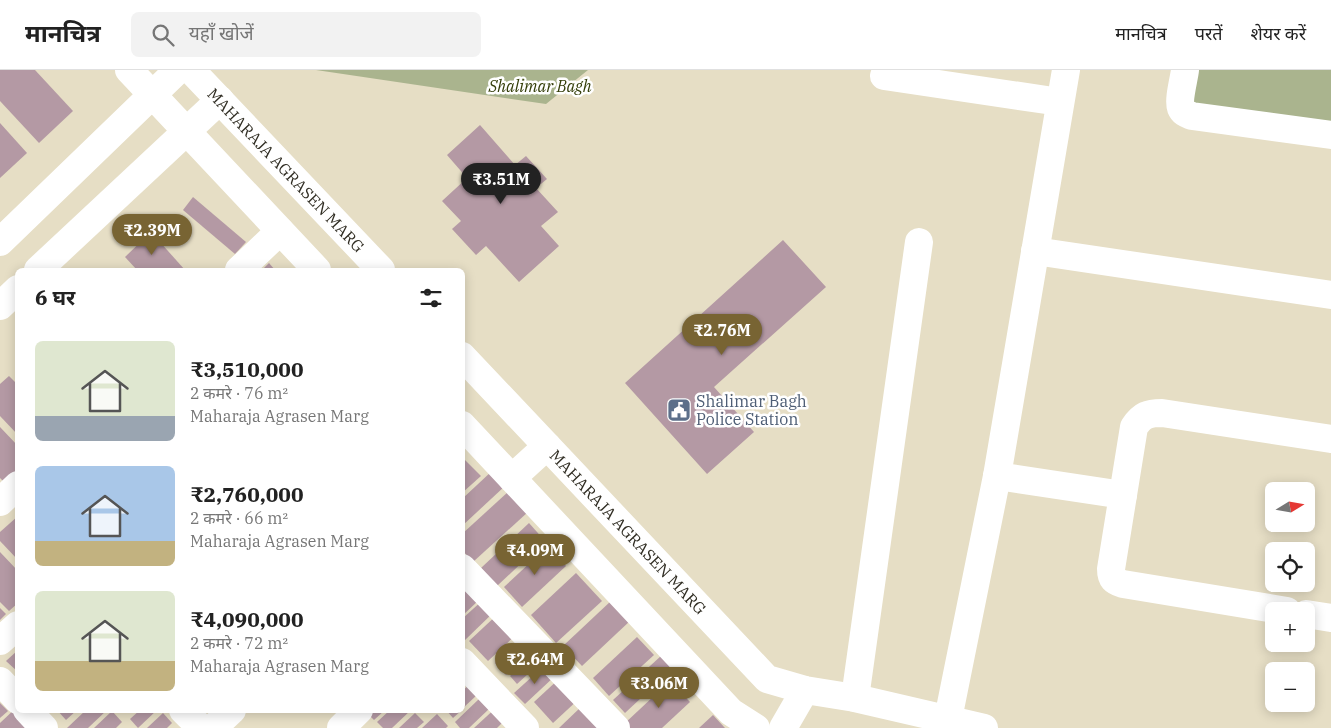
<!DOCTYPE html>
<html lang="hi">
<meta charset="utf-8">
<style>
body{margin:0;font-family:"IBM Plex Serif","Noto Sans Devanagari",serif;background:#f2f2f2;color:#222;height:100vh;display:flex;flex-direction:column;font-size:19px;white-space:nowrap}
*{box-sizing:border-box;margin:0}
p{font-size:16px;color:#767676}
.icon{flex:none;width:28px;height:28px;fill:none;stroke:currentColor;stroke-width:2;stroke-linecap:round;stroke-linejoin:round}
.map{position:relative;flex:1;overflow:hidden}
.drawer{position:absolute;left:15px;top:198px;width:450px;height:445px;display:flex;flex-direction:column;background:#fff;border-radius:8px;box-shadow:0 2px 12px #0003}
.drawer>*{flex:none}
.needle{width:32px;rotate:79deg}
.buttons{position:absolute;left:1265px;top:412px;display:grid;gap:10px}
.buttons a{display:grid;place-items:center;width:50px;height:50px;border-radius:8px;background:#fff;box-shadow:0 2px 12px #0003;font-size:25px}
.price{position:absolute;translate:-50% -42px;padding:0 11px;border-radius:18px;background:#786433;color:#fff;font-size:16px;line-height:32px;filter:drop-shadow(0 1px 2px #0008)}
.price::after{content:'';position:absolute;left:50%;top:30px;width:15px;height:11px;margin-left:-8px;background:inherit;clip-path:polygon(0 0,100% 0,50% 100%)}
.price.current{background:#222;color:#fff}
ul{padding:0;list-style:none}
li{display:flex;align-items:center;gap:15px;height:125px;padding:0 20px}
li span{display:grid;place-items:center;flex:none;width:140px;height:100px;border-radius:8px;color:#555}
li>.icon{margin-inline-start:auto}
span .icon{width:60px;height:60px;fill:#fffc;stroke-width:1}
li b{font-size:21px}
h2{display:flex;justify-content:space-between;align-items:center;height:60px;padding:0 20px;font-size:21px}
header{display:flex;align-items:center;gap:30px;box-sizing:border-box;height:70px;padding:0 25px;background:#fff;border-bottom:1px solid #e0e0e0}
header strong{font-size:24px}
nav{display:flex;gap:28px;margin-inline-start:auto;font-size:18px}
.search{width:350px;height:45px;background:#f2f2f2;display:flex;align-items:center;gap:12px;box-sizing:border-box;padding:0 18px;border-radius:8px;color:#767676;font-size:19px}
.map>svg:first-child{display:block}
</style>
<header>
<strong>मानचित्र</strong>
<div class="search"><svg class="icon" aria-label="search" viewBox="0 0 24 24"><circle cx="10" cy="10" r="6"/><path d="M15 15l6 6"/></svg>यहाँ खोजें</div>
<nav><a>मानचित्र</a><a>परतें</a><a>शेयर करें</a></nav>
</header>
<div class="map">
<svg width="1331" height="658" viewBox="0 0 1331 658">
<rect width="100%" height="100%" fill="#e6dec5"/>
<g fill="#aab48e">
<polygon points="316,0 588,0 546,34"/>
<polygon points="1194,0 1331,0 1331,56 1189,34"/>
</g>
<g fill="#b499a4">
<polygon points="0,0 35,0 73,41 39,73 0,31"/>
<polygon points="0,53 27,83 0,108"/>
<polygon points="480,55 515,95 526,86 547,109 536,118 558,142 541,156 559,176 519,212 486,176 476,185 452,159 461,151 442,131 467,108 447,85"/>
<polygon points="193,127 246,172 235,184 183,140"/>
<polygon points="151,162 185,200 137,200 125,187"/>
<polygon points="783,170 826,217 714,317 754,362 707,404 625,313"/>
<polygon points="269,193 275,200 262,200"/>
<polygon points="9,306 18,315 18,365 0,346 0,314"/>
<polygon points="0,357 18,376 18,408 8,416 0,408"/>
<polygon points="464,389 481,406 462,423 462,390"/>
<polygon points="492,401 505,416 462,456 462,429"/>
<polygon points="509,421 528,442 473,492 462,480 462,464"/>
<polygon points="18,446 18,490 0,471 0,462"/>
<polygon points="529,453 545,471 497,516 481,498"/>
<polygon points="548,476 566,496 522,537 504,517"/>
<polygon points="0,482 18,501 18,533 9,541 0,532"/>
<polygon points="576,503 602,531 556,573 531,545"/>
<polygon points="462,512 479,530 462,546"/>
<polygon points="484,529 495,541 464,571 462,549"/>
<polygon points="612,530 631,550 582,596 563,576"/>
<polygon points="0,538 6,544 0,550"/>
<polygon points="499,543 518,563 488,591 469,571"/>
<polygon points="637,567 654,585 609,626 593,608"/>
<polygon points="519,570 530,582 506,605 495,593"/>
<polygon points="18,580 18,602 6,591"/>
<polygon points="533,585 540,593 517,614 510,606"/>
<polygon points="662,585 673,598 625,643 613,630"/>
<polygon points="545,595 555,606 525,634 514,623"/>
<polygon points="561,607 580,628 553,653 534,632"/>
<polygon points="670,611 690,632 662,658 628,658 624,654"/>
<polygon points="470,614 478,624 462,639 462,621"/>
<polygon points="480,628 490,638 469,658 460,658 455,652"/>
<polygon points="0,633 8,641 0,648"/>
<polygon points="499,635 509,646 497,658 474,658"/>
<polygon points="583,635 601,658 559,658"/>
<polygon points="18,636 37,658 0,658 0,653"/>
<polygon points="57,640 77,640 66,650"/>
<polygon points="86,640 107,640 88,658 67,658"/>
<polygon points="140,640 157,640 138,658 130,649"/>
<polygon points="364,640 385,640 374,650"/>
<polygon points="390,640 411,640 392,658 383,658 377,652"/>
<polygon points="446,640 462,640 453,648"/>
<polygon points="112,641 122,652 116,658 94,658"/>
<polygon points="163,643 172,653 167,658 147,658"/>
<polygon points="415,643 424,652 417,658 399,658"/>
<polygon points="437,644 448,656 446,658 422,658"/>
<polygon points="713,645 725,658 699,658"/>
</g>
<g fill="none" stroke-linecap="round" stroke-linejoin="round">
<g stroke="#fff" stroke-width="28">
<polyline points="129,0 317,200"/>
<path id="s1" d="M191,0L381,200"/>
<path d="M1185,0C1184,9 1178,30 1181,38C1183,43 1187,44 1192,46L1331,65"/>
<polyline points="884,6 1060,32"/>
<polyline points="0,172 178,0"/>
<polyline points="1035,181 1331,225"/>
<polyline points="38,200 220,30"/>
<polyline points="239,200 280,161"/>
<polyline points="0,236 18,219"/>
<path id="s2" d="M462,286L767,609L805,620L855,628L984,658"/>
<polyline points="462,355 731,642 756,658"/>
<polyline points="997,406 1123,425"/>
<polyline points="512,408 547,376"/>
<polyline points="0,432 18,415"/>
<polyline points="462,498 616,658"/>
<path d="M1287,541L1123,514C1114,511 1111,509 1111,499L1134,357C1142,345 1148,343 1162,343L1331,369"/>
<polyline points="1306,544 1331,548"/>
<polyline points="0,571 18,555"/>
<polyline points="462,592 525,658"/>
<polyline points="0,611 18,630"/>
<polyline points="855,628 919,172"/>
<polyline points="27,640 44,658"/>
<polyline points="183,640 201,658"/>
<polyline points="948,649 997,406 1066,0"/>
<polyline points="213,658 232,640"/>
<polyline points="341,658 359,640"/>
<polyline points="783,658 805,620"/>
</g>
</g>
<defs>
<g id="civic-square" transform="scale(1.25)"><rect x="-9" y="-9" width="18" height="18" rx="4" fill="#5c6f8a" stroke="#fff"/><path d="M-.6-6.5H3V-4.5H.6V-3L4-1V1h2V6H-6V1h2V-1L-.6-3ZM-1.2 2.5V6h2.4V2.5Z" fill="#fff"/></g>
</defs>
<g fill-rule="evenodd">
<use href="#civic-square" x="679" y="340"/>
</g>
<g text-anchor="middle" stroke-width="5" stroke-linejoin="round" paint-order="stroke">
<g font-size="16" font-style="italic" fill="#333d08" stroke="#fff">
<text x="540" y="22">Shalimar Bagh</text>
</g>
<g font-size="16" fill="#302d23" stroke="#fff">
<text dy="6" stroke="none"><textPath href="#s1" startOffset="138">MAHARAJA AGRASEN MARG</textPath></text>
<text dy="6" stroke="none"><textPath href="#s2" startOffset="242">MAHARAJA AGRASEN MARG</textPath></text>
</g>
<g font-size="16" fill="#4e5e75" stroke="#fff" text-anchor="start">
<text x="696" y="337">Shalimar Bagh<tspan x="696" dy="18">Police Station</tspan></text>
</g>
</g>
</svg>
<div class="buttons">
<a><svg class="needle" viewBox="-14 -14 28 28"><path d="M0-13l5 13h-10z" fill="#e53935"/><path d="M0 13l5-13h-10z" fill="#767676"/></svg></a>
<a><svg class="icon" aria-label="locate" viewBox="0 0 24 24"><circle cx="12" cy="12" r="6"/><path d="M12 2v4M12 18v4M2 12h4M18 12h4"/></svg></a>
<a>+</a>
<a>−</a>
</div>
<b class="price current" style="left:501px;top:135px">₹3.51M</b>
<b class="price" style="left:152px;top:186px">₹2.39M</b>
<b class="price" style="left:722px;top:286px">₹2.76M</b>
<b class="price" style="left:535px;top:506px">₹4.09M</b>
<b class="price" style="left:535px;top:615px">₹2.64M</b>
<b class="price" style="left:659px;top:639px">₹3.06M</b>
<section class="drawer">
<h2>6 घर<svg class="icon" aria-label="filters" viewBox="0 0 24 24"><path d="M4 7h16M4 17h16"/><circle cx="9" cy="7" r="2"/><circle cx="15" cy="17" r="2"/></svg></h2>
<ul>
<li><span style="background:linear-gradient(#dfe7d0 75%,#9aa5b1 0)"><svg class="icon" aria-label="home" viewBox="0 0 24 24"><path d="M3 11l9-7 9 7M6 9v11h12V9"/></svg></span><div><b>₹3,510,000</b><p>2 कमरे · 76 m²</p><p>Maharaja Agrasen Marg</p></div></li>
<li><span style="background:linear-gradient(#a9c7e8 75%,#c2b280 0)"><svg class="icon" aria-label="home" viewBox="0 0 24 24"><path d="M3 11l9-7 9 7M6 9v11h12V9"/></svg></span><div><b>₹2,760,000</b><p>2 कमरे · 66 m²</p><p>Maharaja Agrasen Marg</p></div></li>
<li><span style="background:linear-gradient(#dfe7d0 70%,#c2b280 0)"><svg class="icon" aria-label="home" viewBox="0 0 24 24"><path d="M3 11l9-7 9 7M6 9v11h12V9"/></svg></span><div><b>₹4,090,000</b><p>2 कमरे · 72 m²</p><p>Maharaja Agrasen Marg</p></div></li>
</ul>
</section>
</div>
